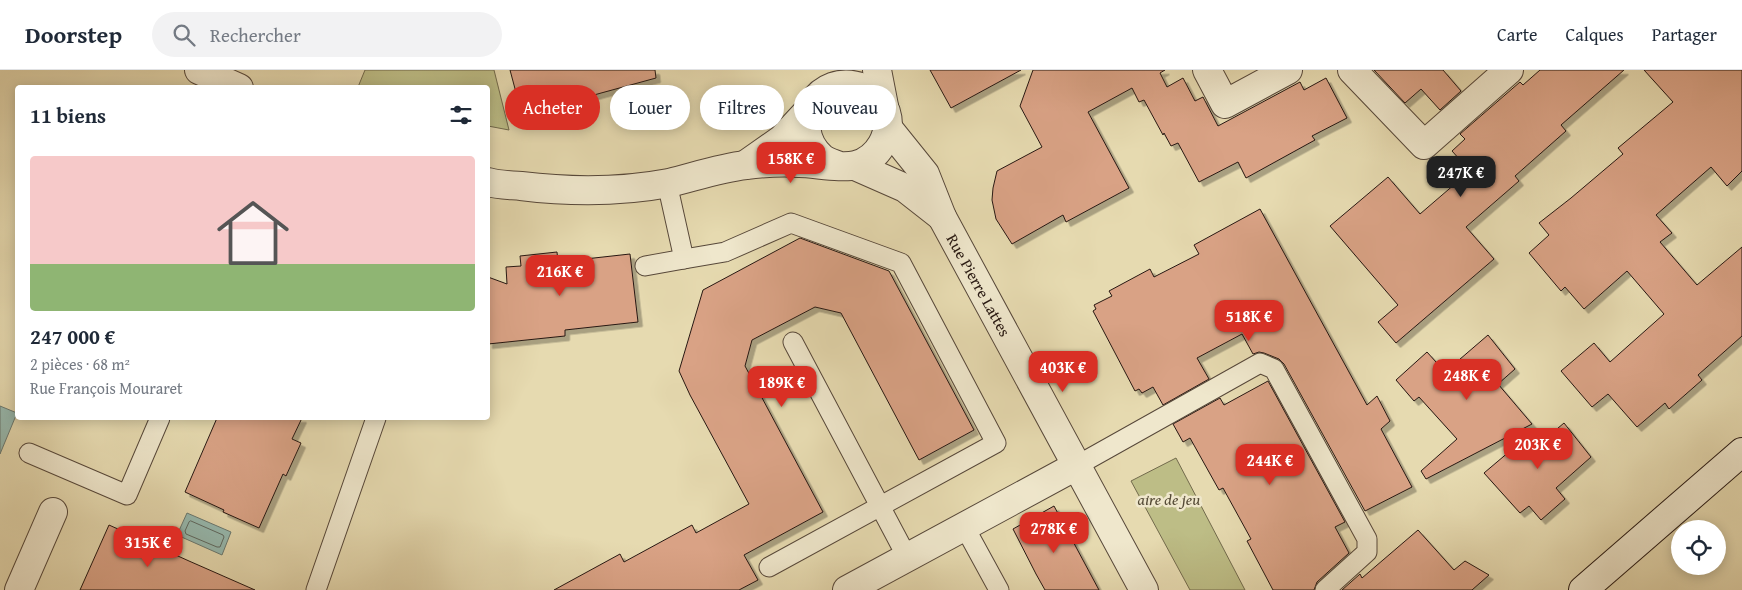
<!DOCTYPE html>
<html lang="fr">
<meta charset="utf-8">
<style>
body{margin:0;font-family:"Gentium Book Plus",serif;background:#f2f2f3;color:#1f2937;height:100vh;display:flex;flex-direction:column;font-size:19px;white-space:nowrap}
*{box-sizing:border-box;margin:0}
p{font-size:16px;color:#747a83}
.icon{flex:none;width:28px;height:28px;fill:none;stroke:currentColor;stroke-width:2;stroke-linecap:round;stroke-linejoin:round}
.map{position:relative;flex:1;overflow:hidden}
.drawer{position:absolute;left:15px;top:15px;width:475px;height:335px;display:flex;flex-direction:column;background:#fff;border-radius:5px;box-shadow:0 2px 12px #0003}
.drawer>*{flex:none}
.banner{position:absolute;left:505px;top:15px;width:475px;height:45px;display:flex;gap:10px}
.buttons{position:absolute;left:1671px;top:450px;display:grid;gap:10px}
.buttons a{display:grid;place-items:center;width:55px;height:55px;border-radius:50%;background:#fff;box-shadow:0 2px 12px #0003;font-size:25px}
.price{position:absolute;translate:-50% -42px;padding:0 11px;border-radius:10px;background:#d93025;color:#fff;font-size:16px;line-height:32px;filter:drop-shadow(0 1px 2px #0008)}
.price::after{content:'';position:absolute;left:50%;top:30px;width:15px;height:11px;margin-left:-8px;background:inherit;clip-path:polygon(0 0,100% 0,50% 100%)}
.price.active{background:#222;color:#fff}
ul{padding:0;list-style:none}
li{display:grid;align-content:center;gap:10px;height:265px;padding:0 15px}
li span{display:grid;place-items:center;height:155px;border-radius:5px;color:#555}
li>.icon{margin-inline-start:auto}
span .icon{width:90px;height:90px;fill:#fffc;stroke-width:1}
li b{font-size:21px}
h2{display:flex;justify-content:space-between;align-items:center;height:60px;padding:0 15px;font-size:21px}
.tag{padding:0 18px;border-radius:22px;background:#fff;box-shadow:0 2px 12px #0003;font-size:18px;line-height:45px}
.tag.active{background:#d93025;color:#fff}
header{display:flex;align-items:center;gap:30px;box-sizing:border-box;height:70px;padding:0 25px;background:#fff;border-bottom:1px solid #e0e1e3}
header strong{font-size:24px}
nav{display:flex;gap:28px;margin-inline-start:auto;font-size:18px}
.search{width:350px;height:45px;background:#f2f2f3;display:flex;align-items:center;gap:12px;box-sizing:border-box;padding:0 18px;border-radius:28px;color:#747a83;font-size:19px}
.map>svg:first-child{display:block}
</style>
<header>
<strong>Doorstep</strong>
<div class="search"><svg class="icon" aria-label="search" viewBox="0 0 24 24"><circle cx="10" cy="10" r="6"/><path d="M15 15l6 6"/></svg>Rechercher</div>
<nav><a>Carte</a><a>Calques</a><a>Partager</a></nav>
</header>
<div class="map">
<svg width="1742" height="520" viewBox="0 0 1742 520">
<defs>
<filter id="shadow"><feDropShadow dx="4.5" dy="4.5" stdDeviation="0" flood-color="#0004"/></filter>
</defs>
<rect width="100%" height="100%" fill="#e6dab0"/>
<filter id="stains"><feTurbulence type="fractalNoise" baseFrequency=".004" numOctaves="4"/><feColorMatrix values="0 0 0 0 .2 0 0 0 0 .09 0 0 0 0 .02 0 0 0 .5 -.17"/></filter>
<radialGradient id="worn" r=".72"><stop offset=".6" stop-color="#630" stop-opacity="0"/><stop offset="1" stop-color="#630" stop-opacity=".3"/></radialGradient>
<g fill="#bdbd86" stroke="#726a4c">
<polygon points="365,0 494,0 509,60 488,56 488,18 358,17"/>
<polygon points="1176,388 1245,520 1190,520 1131,411"/>
</g>
<g fill="#97bab0" stroke="#6a7971">
<polygon points="0,336 17,343 0,384"/>
<polygon points="187,443 231,462 222,485 177,465"/>
</g>
<g fill="none" stroke-linecap="round" stroke-linejoin="round">
<polygon stroke="#5f6961" stroke-width="1" points="191,451 223,465 224,467 220,477 217,477 186,464 185,461 189,452"/>
</g>
<g fill="#d9a285" stroke="#271812" filter="url(#shadow)">
<polygon points="510,0 655,0 656,8 539,40 535,25 518,30"/>
<polygon points="930,0 1021,0 951,38"/>
<polygon points="1033,0 1165,0 1160,3 1167,17 1183,8 1195,31 1203,27 1218,56 1300,12 1304,20 1326,8 1347,48 1312,66 1315,70 1246,108 1238,92 1199,112 1178,73 1171,76 1164,63 1163,65 1144,30 1139,32 1132,18 1088,42 1129,118 1066,152 1063,145 1012,174 996,149 992,130 993,118 997,101 1042,77 1020,36"/>
<polygon points="1374,0 1443,0 1461,21 1440,40 1421,19 1405,33"/>
<polygon points="1540,0 1624,0 1561,55 1566,61 1515,106 1519,111 1466,157 1494,189 1396,273 1378,252 1398,235 1330,156 1388,107 1420,144 1470,101 1452,81 1465,69 1460,64 1520,12 1523,15"/>
<polygon points="1644,0 1742,0 1742,101 1727,116 1711,97 1656,145 1672,163 1660,172 1697,215 1742,177 1742,266 1698,305 1702,310 1669,339 1665,333 1637,357 1608,324 1592,337 1561,301 1594,273 1610,292 1664,244 1627,201 1584,239 1565,217 1561,221 1529,183 1549,165 1539,153 1571,128 1623,84 1618,78 1673,32"/>
<polygon points="1260,139 1367,335 1377,326 1390,351 1381,359 1412,417 1365,441 1284,294 1279,289 1264,283 1259,282 1253,284 1242,264 1197,288 1209,309 1163,335 1153,317 1142,323 1139,319 1135,321 1093,241 1096,239 1094,235 1112,226 1109,221 1150,199 1154,207 1199,184 1194,175"/>
<polygon points="800,168 889,201 974,360 919,390 841,243 815,237 752,270 745,296 823,442 744,485 758,510 739,520 554,520 620,484 624,492 692,455 696,463 749,434 690,325 679,301 703,220"/>
<polygon points="557,182 558,192 630,184 638,252 565,260 565,266 488,274 488,207 507,214 506,197 521,196 520,186"/>
<polygon points="1488,265 1515,299 1498,314 1532,354 1426,409 1421,401 1457,369 1419,327 1414,331 1396,310 1427,282 1445,302"/>
<polygon points="1268,311 1345,452 1335,457 1349,483 1317,512 1314,520 1273,520 1247,471 1251,469 1223,418 1219,420 1190,368 1183,372 1173,354 1220,328 1224,335"/>
<polygon points="217,348 302,348 292,369 301,373 286,406 283,404 259,458 223,442 224,440 185,422"/>
<polygon points="1564,353 1591,387 1556,418 1565,429 1541,450 1529,436 1520,443 1484,403 1536,359 1545,369"/>
<polygon points="1054,436 1099,520 1045,520 1036,504 1013,459"/>
<polygon points="109,455 189,491 255,520 80,520"/>
<polygon points="1418,460 1454,500 1465,491 1489,505 1472,520 1342,520 1360,504 1362,508"/>
</g>
<g fill="none" stroke-linecap="round" stroke-linejoin="round">
<g stroke="#57483a" stroke-width="21">
<g id="lane">
<polyline points="667,113 684,189 725,182 791,153 901,193 996,373 769,497"/>
<polyline points="645,196 684,189"/>
<polyline points="793,272 907,487"/>
<polyline points="29,383 127,425 160,348"/>
<polyline points="1078,395 1260,293 1274,299 1367,469 1367,482 1325,520"/>
<polyline points="964,456 999,520"/>
<polyline points="316,520 376,348"/>
</g>
</g>
<g stroke="#57483a" stroke-width="30">
<g id="street">
<polyline points="199,0 239,18"/>
<polyline points="877,0 885,41"/>
<polyline points="1207,0 1225,34 1288,0"/>
<polyline points="1352,0 1424,75 1509,0"/>
<polyline points="888,58 925,104 942,147 1144,520"/>
<polyline points="745,95 782,69 808,41"/>
<polyline points="855,96 905,118 942,147"/>
<path d="M488,112C498,115 510,115 521,116C570,122 621,122 669,113C694,107 720,98 746,95C763,93 782,92 799,93C814,93 842,99 856,95C878,89 893,64 886,42C882,32 873,21 863,18C819,0 786,55 821,87C825,91 832,93 837,95"/>
<polyline points="19,520 53,442"/>
<polyline points="847,520 1078,395"/>
</g>
</g>
<g stroke="#271812" stroke-width="30">
<polyline id="secondary" points="1583,520 1742,382"/>
</g>
<use href="#lane" stroke="#efe7cc" stroke-width="19"/>
<use href="#street" stroke="#efe7cc" stroke-width="28"/>
<use href="#secondary" stroke="#efe7cc" stroke-width="28"/>
</g>
<g text-anchor="middle" stroke-width="5" stroke-linejoin="round" paint-order="stroke">
<g font-size="16" fill="#271812" stroke="#efe7cc">
<text transform="translate(979 215) rotate(61)" y="6">Rue Pierre Lattes</text>
</g>
<g font-size="16" font-style="italic" fill="#544a35" stroke="#efe7cc">
<text x="1169" y="435">aire de jeu</text>
</g>
</g>
<rect width="100%" height="100%" filter="url(#stains)"/>
<rect width="100%" height="100%" fill="url(#worn)"/>
</svg>
<div class="buttons">
<a><svg class="icon" aria-label="locate" viewBox="0 0 24 24"><circle cx="12" cy="12" r="6"/><path d="M12 2v4M12 18v4M2 12h4M18 12h4"/></svg></a>
</div>
<b class="price" style="left:791px;top:114px">158K €</b>
<b class="price active" style="left:1461px;top:128px">247K €</b>
<b class="price" style="left:560px;top:227px">216K €</b>
<b class="price" style="left:1249px;top:272px">518K €</b>
<b class="price" style="left:1063px;top:323px">403K €</b>
<b class="price" style="left:1467px;top:331px">248K €</b>
<b class="price" style="left:782px;top:338px">189K €</b>
<b class="price" style="left:1538px;top:400px">203K €</b>
<b class="price" style="left:1270px;top:416px">244K €</b>
<b class="price" style="left:1054px;top:484px">278K €</b>
<b class="price" style="left:148px;top:498px">315K €</b>
<div class="banner">
<a class="tag active">Acheter</a>
<a class="tag">Louer</a>
<a class="tag">Filtres</a>
<a class="tag">Nouveau</a>
</div>
<section class="drawer">
<h2>11 biens<svg class="icon" aria-label="filters" viewBox="0 0 24 24"><path d="M4 7h16M4 17h16"/><circle cx="9" cy="7" r="2"/><circle cx="15" cy="17" r="2"/></svg></h2>
<ul>
<li><span style="background:linear-gradient(#f6c9c9 70%,#8fb573 0)"><svg class="icon" aria-label="home" viewBox="0 0 24 24"><path d="M3 11l9-7 9 7M6 9v11h12V9"/></svg></span><div><b>247 000 €</b><p>2 pièces · 68 m²</p><p>Rue François Mouraret</p></div></li>
</ul>
</section>
</div>
